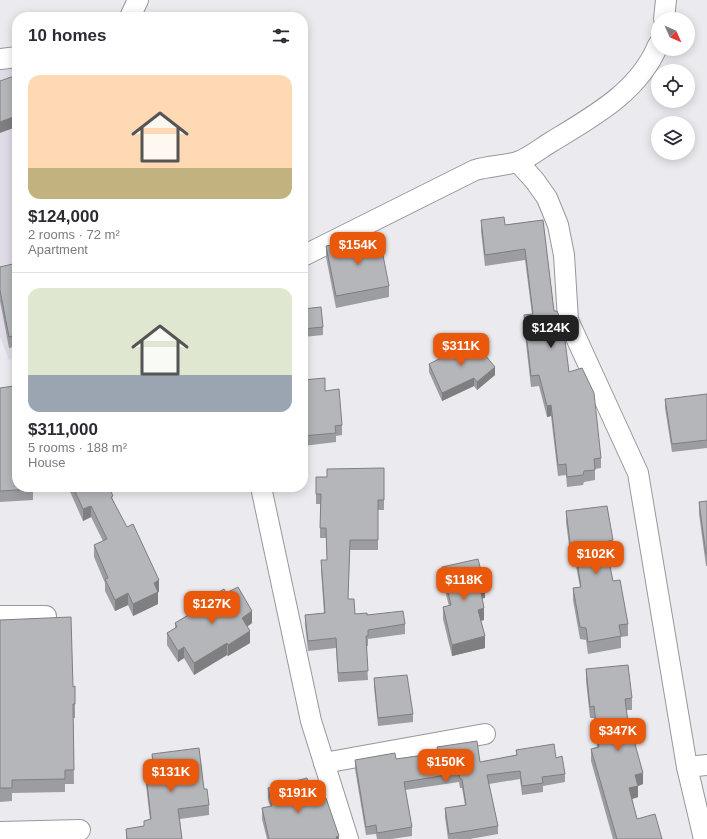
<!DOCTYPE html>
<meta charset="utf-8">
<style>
body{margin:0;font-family:Helvetica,sans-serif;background:#f2f2f3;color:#2b2b33;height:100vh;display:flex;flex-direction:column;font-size:15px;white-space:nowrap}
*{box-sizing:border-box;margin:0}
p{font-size:13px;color:#7c7c81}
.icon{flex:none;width:22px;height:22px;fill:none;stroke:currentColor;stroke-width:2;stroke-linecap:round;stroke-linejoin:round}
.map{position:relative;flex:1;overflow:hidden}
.details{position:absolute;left:12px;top:12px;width:296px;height:480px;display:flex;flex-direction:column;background:#fff;border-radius:16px;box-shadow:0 2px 10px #0003}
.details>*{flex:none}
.needle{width:26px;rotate:135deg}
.tools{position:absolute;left:651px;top:12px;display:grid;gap:8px}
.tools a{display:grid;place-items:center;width:44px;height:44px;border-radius:50%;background:#fff;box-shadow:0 2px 10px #0003;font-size:20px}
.price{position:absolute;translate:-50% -34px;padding:0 9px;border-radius:8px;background:#ea580c;color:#fff;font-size:13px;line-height:26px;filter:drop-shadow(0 1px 2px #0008)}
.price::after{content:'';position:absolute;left:50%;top:24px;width:12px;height:9px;margin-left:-6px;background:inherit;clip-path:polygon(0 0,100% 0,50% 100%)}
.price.selected{background:#222;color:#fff}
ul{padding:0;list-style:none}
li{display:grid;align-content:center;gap:8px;height:212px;padding:0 16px}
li+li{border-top:1px solid #e1e1e2}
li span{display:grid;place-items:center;height:124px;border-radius:12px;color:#555}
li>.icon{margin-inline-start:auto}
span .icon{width:72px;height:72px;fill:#fffc;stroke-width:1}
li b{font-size:17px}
h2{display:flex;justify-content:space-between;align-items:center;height:48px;padding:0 16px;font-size:17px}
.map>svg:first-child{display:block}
</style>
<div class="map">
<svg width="707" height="839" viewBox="0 0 707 839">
<rect width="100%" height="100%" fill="#ebeaee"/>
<polygon fill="#e0dce7" points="17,66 17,358 9,360 0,337 0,69"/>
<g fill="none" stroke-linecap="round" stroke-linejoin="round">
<g stroke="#98979a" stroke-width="22">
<g id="minor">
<polyline points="130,17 138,0"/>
<polyline points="664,19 666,0"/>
<polyline points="0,59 17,57"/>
<polyline points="518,162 535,181 547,198 558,225 564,255 568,320 638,473 687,767 704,839"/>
<path d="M303,256L475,170C489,166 503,166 517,162C528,159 541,148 551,142C592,117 639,92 658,45"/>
<polyline points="261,487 311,721 348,839"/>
<polyline points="0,616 46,616"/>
<polyline points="324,763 485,734"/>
<polyline points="687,767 707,765"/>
<polyline points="0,832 80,830"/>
</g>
</g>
<use href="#minor" stroke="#fff" stroke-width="20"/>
</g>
<g fill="#9c9da0">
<polygon points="481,220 505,225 543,220 554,311 569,372 601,458 601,468 595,469 595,480 584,482 583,485 567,487 566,475 558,476 551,416 547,417 539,386 531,387 524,326 524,315 532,314 525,260 485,266 481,231"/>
<polygon points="326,246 389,286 389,297 336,308 326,257"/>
<polygon points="17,263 17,346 9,348 0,301 0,267"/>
<polygon points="303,309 323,327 323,335 303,337"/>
<polygon points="429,364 495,375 477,390 474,386 442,401 429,372"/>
<polygon points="303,380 325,391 342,425 342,435 336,436 336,442 303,446"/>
<polygon points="0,388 33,487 33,500 0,502"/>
<polygon points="707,394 707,448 672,452 665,408 665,399"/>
<polygon points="384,468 384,510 378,510 378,550 350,550 348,599 355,614 367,615 405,624 405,634 368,639 368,646 366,646 368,680 338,682 336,648 308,651 305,625 305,615 324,613 321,570 321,560 327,560 326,538 320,538 320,504 316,504 316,477 327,477"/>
<polygon points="68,487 109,487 113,500 159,592 158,592 158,604 133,616 128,605 115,611 105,591 105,583 94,557 94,545 103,541 91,517 83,521"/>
<polygon points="707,501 707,566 706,566 699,514 699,502"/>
<polygon points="566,511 613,540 613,552 607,553 613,581 628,624 628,636 621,637 621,648 588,654 586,640 580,639 573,600 573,588 580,587 575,561 571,561 566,522"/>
<polygon points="442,567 485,598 482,598 484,620 481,621 485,648 452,656 443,619 443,607 449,606 442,579"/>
<polygon points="226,593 252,623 247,627 250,643 228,656 227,655 194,675 184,658 178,662 167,645 167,633 175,629 175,623 207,604 207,599"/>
<polygon points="0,620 73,687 75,686 75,718 73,718 74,784 65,784 65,792 12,793 12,801 0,802"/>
<polygon points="586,669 632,698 632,710 626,710 630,738 643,784 638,786 638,797 632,799 637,819 662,839 613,839 591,761 591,749 597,747 594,718 590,718 586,681"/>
<polygon points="374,678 413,714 413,722 378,726 374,687"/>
<polygon points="437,747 480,762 516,755 516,750 556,758 565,774 565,782 543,786 543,792 522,795 520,779 489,784 498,826 498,834 470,839 448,839 445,817 445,808 465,805 462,788 460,788 459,782 405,790 412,827 412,836 391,839 377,839 376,834 366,835 355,769 355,760 396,759 437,753"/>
<polygon points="152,754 204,789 209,805 209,815 180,819 182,839 126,839 126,829 144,826 144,821 150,820 145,776 145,766 152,765"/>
<polygon points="268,788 312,801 339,839 267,839 262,819 262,808 270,806 268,799"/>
</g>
<g fill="#7f7f82">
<polygon points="17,111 16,127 0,133 0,122 15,112"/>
<polygon points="495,367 495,375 477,390 477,382"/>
<polygon points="474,378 474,386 442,401 442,393"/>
<polygon points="551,405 551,416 547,417 547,406"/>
<polygon points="91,506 91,517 83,521 83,509"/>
<polygon points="159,580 159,592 154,594 154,583"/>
<polygon points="485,586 485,598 480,599 480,587"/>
<polygon points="158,592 158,604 133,616 133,604"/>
<polygon points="128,593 128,605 115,611 115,600"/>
<polygon points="484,608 484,620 478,621 478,610"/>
<polygon points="252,611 252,623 242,630 242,618"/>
<polygon points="250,631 250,643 228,656 228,645"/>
<polygon points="485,636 485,648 452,656 452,645"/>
<polygon points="227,643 227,655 194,675 194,663"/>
<polygon points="184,647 184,658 178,662 178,651"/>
<polygon points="643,773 643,784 638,786 638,797 629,800 629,788 635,775"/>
<polygon points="339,836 339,839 336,839 336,837"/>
</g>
<g fill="#b5b6ba" stroke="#7f7f82">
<polygon points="17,75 17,111 15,112 16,116 0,122 0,81"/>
<polygon points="504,217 505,225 543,220 554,311 557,311 563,325 569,372 582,368 594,393 601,458 594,459 595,470 584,471 583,475 567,477 566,464 558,465 551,405 547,406 539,375 531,376 524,315 533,314 525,249 485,255 481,220"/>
<polygon points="379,235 389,286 336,296 326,246"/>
<polygon points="17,263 17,335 9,337 0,290 0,267"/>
<polygon points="321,307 323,327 303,329 303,309"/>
<polygon points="471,338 495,367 477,382 474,378 442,393 429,364 459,349"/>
<polygon points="325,378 325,391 339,389 342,425 335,426 336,433 303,436 303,380"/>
<polygon points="14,386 17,401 17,487 33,487 33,489 0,491 0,388"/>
<polygon points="707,394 707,440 672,444 665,399"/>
<polygon points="384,468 384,500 378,500 378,540 350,540 348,599 354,599 355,614 367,613 367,615 403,611 405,624 368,630 368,636 366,636 368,671 338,673 336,638 308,641 305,615 325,613 321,560 327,560 326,528 320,528 321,494 316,494 316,477 327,477 327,469"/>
<polygon points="73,487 109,487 113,496 111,497 127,527 133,524 159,580 154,583 158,592 133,604 128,593 115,600 105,579 108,578 94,545 107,539 91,506 83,509"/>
<polygon points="707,501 707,554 706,554 699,502"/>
<polygon points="607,506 613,540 605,542 613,581 620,580 628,624 619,625 621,636 588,642 586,628 580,627 573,588 581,587 575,549 571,550 566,511"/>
<polygon points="478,559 485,586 480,587 484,608 478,610 485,636 452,645 443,607 451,605 442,567"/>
<polygon points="238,587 252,611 242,618 250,631 228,645 227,643 194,663 184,647 178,651 167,633 177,627 175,623 210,602 207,599 224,589 226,593"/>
<polygon points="71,617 73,687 75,686 75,704 73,704 74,770 65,770 65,779 12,780 12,788 0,788 0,620"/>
<polygon points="628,665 632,698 625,699 630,738 633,737 643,773 635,775 638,786 629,788 637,819 655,814 662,839 617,839 591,749 599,747 594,706 590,707 586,669"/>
<polygon points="407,675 413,714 378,718 374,678"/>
<polygon points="477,741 480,762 517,755 516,750 554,744 556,758 562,756 565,774 542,777 543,783 522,786 520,771 487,775 498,826 449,834 445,808 466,805 462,779 460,779 459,773 404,782 412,827 377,833 376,825 366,827 355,760 395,753 396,759 438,753 437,747"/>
<polygon points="199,748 204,789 207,789 209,805 178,809 182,839 127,839 126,829 144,826 144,821 151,819 145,766 153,765 152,754"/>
<polygon points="307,778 312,801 326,798 339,836 336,837 337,839 269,839 262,808 272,806 268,788"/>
</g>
</svg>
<div class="tools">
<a><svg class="needle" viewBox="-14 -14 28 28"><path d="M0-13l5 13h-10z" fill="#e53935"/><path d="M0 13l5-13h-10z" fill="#7c7c81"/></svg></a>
<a><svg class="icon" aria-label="locate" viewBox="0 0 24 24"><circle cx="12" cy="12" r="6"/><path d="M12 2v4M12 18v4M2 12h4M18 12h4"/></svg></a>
<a><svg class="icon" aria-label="layers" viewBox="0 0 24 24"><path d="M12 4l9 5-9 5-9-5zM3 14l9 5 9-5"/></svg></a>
</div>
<b class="price" style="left:358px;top:266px">$154K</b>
<b class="price selected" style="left:551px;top:349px">$124K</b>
<b class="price" style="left:461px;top:367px">$311K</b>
<b class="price" style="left:596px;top:575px">$102K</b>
<b class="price" style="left:464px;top:601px">$118K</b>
<b class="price" style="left:212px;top:625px">$127K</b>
<b class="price" style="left:618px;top:752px">$347K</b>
<b class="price" style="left:446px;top:783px">$150K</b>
<b class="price" style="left:171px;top:793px">$131K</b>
<b class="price" style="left:298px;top:814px">$191K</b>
<section class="details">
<h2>10 homes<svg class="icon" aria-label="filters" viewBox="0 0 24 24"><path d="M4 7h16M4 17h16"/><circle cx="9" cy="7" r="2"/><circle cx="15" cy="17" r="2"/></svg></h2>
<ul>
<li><span style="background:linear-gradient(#ffd9b3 75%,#c2b280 0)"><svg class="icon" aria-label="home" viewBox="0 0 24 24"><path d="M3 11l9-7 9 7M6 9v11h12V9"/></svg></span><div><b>$124,000</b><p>2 rooms · 72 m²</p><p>Apartment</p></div></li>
<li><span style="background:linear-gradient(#dfe7d0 70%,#9aa5b1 0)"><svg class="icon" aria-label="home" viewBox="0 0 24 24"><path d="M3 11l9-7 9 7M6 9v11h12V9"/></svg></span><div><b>$311,000</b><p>5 rooms · 188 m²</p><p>House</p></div></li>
</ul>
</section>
</div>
